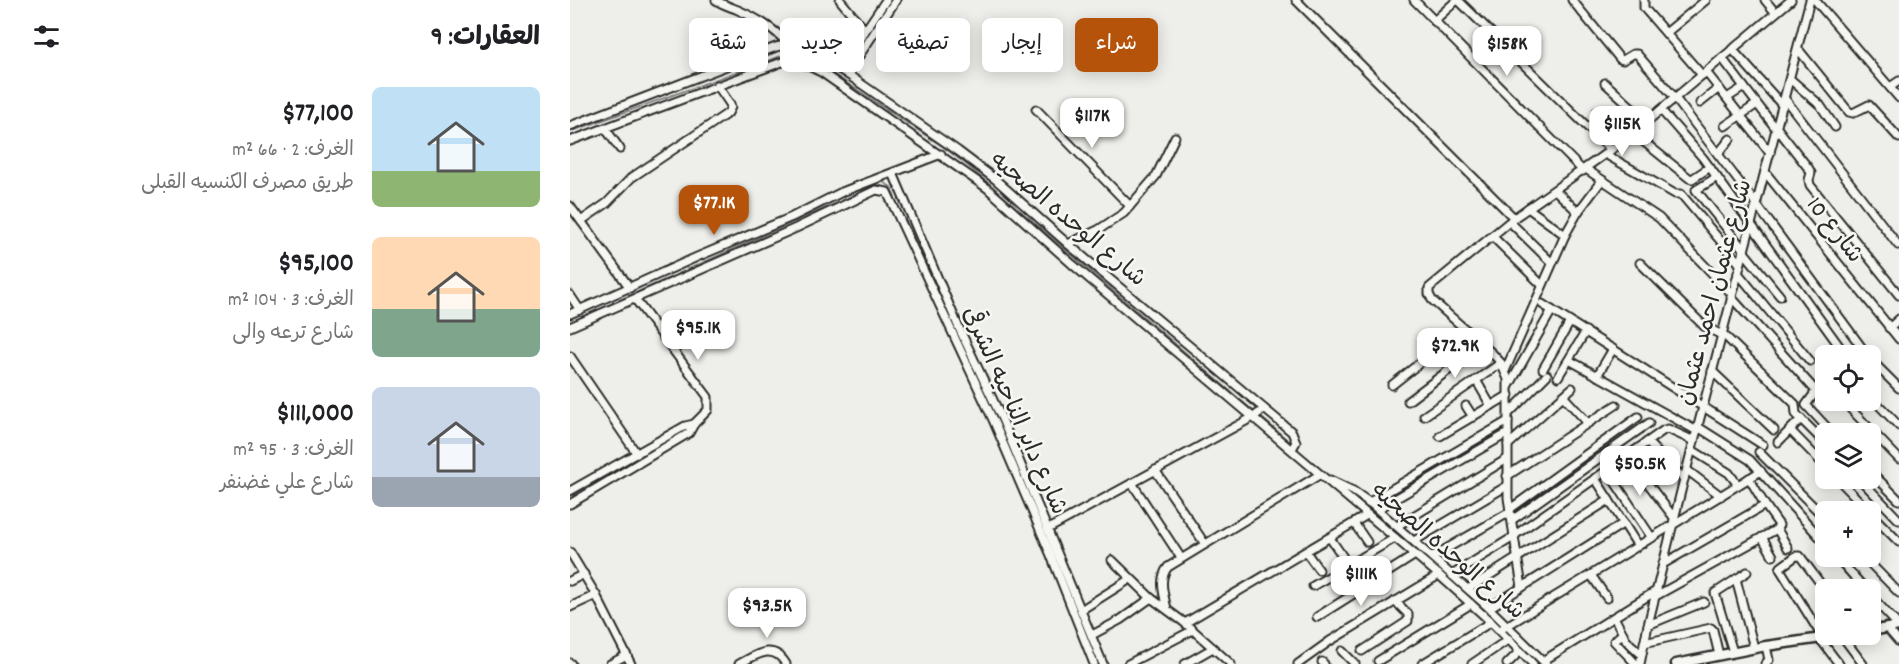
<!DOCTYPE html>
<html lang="ar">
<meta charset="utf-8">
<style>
body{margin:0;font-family:Dekko,"Playpen Sans Arabic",sans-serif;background:#f2f2f2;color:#202124;direction:rtl;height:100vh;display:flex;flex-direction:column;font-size:22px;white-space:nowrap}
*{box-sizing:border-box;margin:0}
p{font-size:20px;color:#757577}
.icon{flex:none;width:33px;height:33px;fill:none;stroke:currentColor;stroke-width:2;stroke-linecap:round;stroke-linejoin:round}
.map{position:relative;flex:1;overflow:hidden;direction:ltr}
.panel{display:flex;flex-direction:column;background:#fff;width:570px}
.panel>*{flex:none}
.top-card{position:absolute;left:18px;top:18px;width:570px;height:54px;direction:rtl;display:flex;gap:12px}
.buttons{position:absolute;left:1245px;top:345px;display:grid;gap:12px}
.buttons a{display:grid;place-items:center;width:66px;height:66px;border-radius:9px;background:#fff;box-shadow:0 3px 15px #0003;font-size:30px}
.price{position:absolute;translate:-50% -51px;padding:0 14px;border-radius:12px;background:#fff;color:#222;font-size:20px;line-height:39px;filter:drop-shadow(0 2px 3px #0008)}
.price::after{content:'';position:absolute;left:50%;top:36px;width:18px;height:14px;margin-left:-9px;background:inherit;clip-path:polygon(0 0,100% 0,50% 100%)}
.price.current{background:#b45309;color:#fff}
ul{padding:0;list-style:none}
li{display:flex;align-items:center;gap:18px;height:150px;padding:0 30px}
li span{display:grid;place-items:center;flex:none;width:168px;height:120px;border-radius:9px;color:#555}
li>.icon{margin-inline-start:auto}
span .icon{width:72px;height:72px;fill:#fffc;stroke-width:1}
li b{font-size:26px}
h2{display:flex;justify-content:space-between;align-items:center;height:72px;padding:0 30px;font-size:26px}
.chip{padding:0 21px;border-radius:9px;background:#fff;box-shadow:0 3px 15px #0003;font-size:21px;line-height:54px}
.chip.current{background:#b45309;color:#fff}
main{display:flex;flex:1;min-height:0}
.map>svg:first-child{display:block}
</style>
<main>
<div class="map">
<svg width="1329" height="664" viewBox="0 0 1329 664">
<rect width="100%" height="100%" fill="#eeeeea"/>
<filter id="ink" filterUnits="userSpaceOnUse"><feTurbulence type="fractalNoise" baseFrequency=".0167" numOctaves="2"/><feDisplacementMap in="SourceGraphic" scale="12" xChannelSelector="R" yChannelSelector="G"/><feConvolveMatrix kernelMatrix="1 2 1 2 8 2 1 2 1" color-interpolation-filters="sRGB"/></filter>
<g filter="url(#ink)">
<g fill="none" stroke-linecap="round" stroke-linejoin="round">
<g stroke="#757573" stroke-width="1.5">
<polyline points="230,59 242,60 372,146 398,166 686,413"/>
<polyline points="0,132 211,56 225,58"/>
<polyline points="0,322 313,182 321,187 330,211 347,241 400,362"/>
<polyline points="690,416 721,443"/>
<polyline points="434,437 459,496"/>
</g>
<g stroke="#2b2b2b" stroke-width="11">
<g id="minor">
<path d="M146,0C153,5 161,7 168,10C193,21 219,37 229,62"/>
<polyline points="270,0 295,30"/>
<polyline points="726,0 944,218"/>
<polyline points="844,0 1013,171"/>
<polyline points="888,0 1041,150"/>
<polyline points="1002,0 1050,59 1053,60 1063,54 1067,54 1105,98 1186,204 1298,356"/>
<polyline points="1074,0 1074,8 1132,75"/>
<polyline points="1195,0 1205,12"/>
<polyline points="1245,0 1329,98"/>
<polyline points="864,21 887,0"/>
<polyline points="1096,33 1136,0"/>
<polyline points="1162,49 1213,106"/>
<polyline points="1228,49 1279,112 1283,113 1299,105 1329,138"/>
<polyline points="1152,58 1207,130"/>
<polyline points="269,69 316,0"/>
<polyline points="1136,72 1200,153"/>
<polyline points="277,74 326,0"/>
<polyline points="1220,79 1250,105 1265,127"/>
<polyline points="1035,83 1077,121"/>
<polyline points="1320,87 1329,81"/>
<polyline points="1157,98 1174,87"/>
<polyline points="1215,99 1328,245"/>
<polyline points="1130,103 1149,88"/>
<polyline points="466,109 560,206"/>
<polyline points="1091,110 1133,158 1275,354"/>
<polyline points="1027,112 1055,140"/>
<polyline points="0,126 206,47 220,44 239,50 277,74 388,151 425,179 498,244 722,432 726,442 722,449"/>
<polyline points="1155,126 1187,104"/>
<polyline points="35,128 50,149"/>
<polyline points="1207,128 1239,169 1241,173 1239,180 1240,185 1329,295"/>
<polyline points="1063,133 1119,178 1122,179 1140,167"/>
<path d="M0,141L212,62C227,59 238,66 251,72L417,188L502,264L869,575L921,622L963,664"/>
<polyline points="1035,154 1105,194 1111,194 1170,264"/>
<polyline points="1148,154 1160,139"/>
<polyline points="1016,169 1089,218 1162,294"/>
<polyline points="1195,172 1329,339"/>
<polyline points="323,173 389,328 432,419 533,664"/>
<polyline points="1147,177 1126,190 1174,250"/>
<polyline points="985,190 1008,212"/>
<polyline points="0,206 60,288"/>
<polyline points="958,208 995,235"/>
<polyline points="11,221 37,203 61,178 158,113 161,107 160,104 147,85"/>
<polyline points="940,222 982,263"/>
<polyline points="922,236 972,285"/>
<polyline points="498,244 528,230 554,213 586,176 605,137"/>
<polyline points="1174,252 1210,296"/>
<polyline points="1070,263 1134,326 1152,335"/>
<polyline points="1168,273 1240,361"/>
<polyline points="0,295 10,310"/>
<polyline points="1161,297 1246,391"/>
<polyline points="972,304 1193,445"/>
<polyline points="0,314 127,257 222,217 272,192 371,154"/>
<polyline points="0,327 226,228 306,190 317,192 424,422 480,553 524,664"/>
<polyline points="1319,328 1329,319"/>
<polyline points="1152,333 1225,404 1226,414 1256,444"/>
<polyline points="0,356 67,454"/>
<polyline points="1300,359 1329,388"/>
<polyline points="999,360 1127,431"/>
<polyline points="973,369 1000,322"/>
<polyline points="935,371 995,235 1008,212 1032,180"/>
<polyline points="1142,371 1204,430"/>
<polyline points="1027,376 1043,349"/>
<polyline points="988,377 1016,331"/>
<polyline points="906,380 921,406"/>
<polyline points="1256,383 1252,383 1236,405 1263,434"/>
<polyline points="822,385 894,328"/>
<polyline points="939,386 982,310"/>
<polyline points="993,396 1018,423"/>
<polyline points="1300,396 1329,426"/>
<polyline points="1272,400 1329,459"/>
<polyline points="838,401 913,344"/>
<polyline points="896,406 903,417"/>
<polyline points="939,413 977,375"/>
<polyline points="854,416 931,363"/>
<polyline points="1128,427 1180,460 1256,544"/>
<polyline points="1220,430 1256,467"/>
<polyline points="870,436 939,395"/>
<polyline points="1077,442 1114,479"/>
<polyline points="1208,442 1231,419"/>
<polyline points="938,445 1002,388"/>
<polyline points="1122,450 1159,473 1168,485"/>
<polyline points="1189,452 1256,519"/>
<polyline points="1057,456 1105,519"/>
<polyline points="585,470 635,544"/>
<polyline points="1037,470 1082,538"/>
<polyline points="1117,470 1151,496"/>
<polyline points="1300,471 1329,500"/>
<polyline points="937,476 1046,405"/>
<polyline points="1025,478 1068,546"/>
<polyline points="1179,478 1195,505"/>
<polyline points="1267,478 1300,512"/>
<polyline points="1289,478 1329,520"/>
<polyline points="760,480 783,491 799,502 919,608 976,664"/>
<polyline points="562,483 611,558"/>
<polyline points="0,491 115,426 124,424"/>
<polyline points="798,503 938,421"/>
<polyline points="0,504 119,433 124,424 138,410 138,397 65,299"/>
<polyline points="808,509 938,433"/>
<polyline points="940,509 1068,417"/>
<polyline points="1300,513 1329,542"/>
<polyline points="942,520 1079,423"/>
<polyline points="784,523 797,542"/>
<polyline points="827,526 937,459"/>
<polyline points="478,529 685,416 694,409"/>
<polyline points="945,535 1094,430 1098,429 1124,441"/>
<polyline points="1192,537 1203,556"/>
<polyline points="760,538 773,557"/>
<polyline points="844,541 937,486"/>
<polyline points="0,552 26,595 61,664"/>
<polyline points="736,552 749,570"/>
<polyline points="1266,556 1296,590"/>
<polyline points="1293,556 1329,593"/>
<polyline points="862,557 940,512"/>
<polyline points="542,560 581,598 615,623 661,664"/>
<polyline points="1093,564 1195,505 1209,525 1207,529 1218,548"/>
<polyline points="882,575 945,536"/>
<polyline points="1021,575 1037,598"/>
<polyline points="1166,579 1184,648"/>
<polyline points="0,581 14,574"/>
<polyline points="743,586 825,538"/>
<polyline points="952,587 938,498 938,379 931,363 922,353 862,300 859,294 859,288 944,218 1055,140 1221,0"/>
<polyline points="898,589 1039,500"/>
<polyline points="1300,595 1329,626"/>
<polyline points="1084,597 1207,529"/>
<polyline points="0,607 26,595"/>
<polyline points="919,608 1054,523"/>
<path d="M597,609C594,595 588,579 598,567L749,475"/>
<polyline points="511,610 560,579"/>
<polyline points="747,617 845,555"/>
<polyline points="1044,617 1057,641 1071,654"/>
<polyline points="615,623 797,515"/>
<polyline points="1078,625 1134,602"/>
<polyline points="1317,628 1329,642"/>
<polyline points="930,630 1191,471"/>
<polyline points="1052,634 1044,641 1066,664"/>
<polyline points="522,635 550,620 581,598"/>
<polyline points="1272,636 1293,664"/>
<polyline points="1253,638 1210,569 1211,567 1226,556 1230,556 1256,591"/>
<polyline points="1250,639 1269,664"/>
<polyline points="1074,643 1141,628 1143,630 1149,655"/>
<polyline points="772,651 785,664"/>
<polyline points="792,651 838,621 838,614 825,601"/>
<polyline points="1163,652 1145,593 1177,572"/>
<polyline points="808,661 901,604"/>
<polyline points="973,661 1086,591"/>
<polyline points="752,662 754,664"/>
<polyline points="0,663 1,664"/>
<polyline points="40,664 57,655"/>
<path d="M169,664C186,655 203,642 216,664"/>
<polyline points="558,664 623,630"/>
<polyline points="615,664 643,648"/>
<polyline points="728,664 760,641 869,575"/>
<polyline points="852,664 921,622"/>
<polyline points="902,664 939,639"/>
<polyline points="937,664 950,651"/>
<polyline points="1070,664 1078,625 1114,479 1240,0"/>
<polyline points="1195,664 1199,660 1196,646"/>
</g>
</g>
<g stroke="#2b2b2b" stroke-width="13">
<g id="major">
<polyline points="1300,631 1329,626"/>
<polyline points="1106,664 1196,646 1280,634"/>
</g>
</g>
<use href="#minor" stroke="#f6f6f2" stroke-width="7"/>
<use href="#major" stroke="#f6f6f2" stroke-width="8"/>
</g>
</g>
<g text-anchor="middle" stroke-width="5" stroke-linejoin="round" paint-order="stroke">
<g font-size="24" fill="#2b2b2b" stroke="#f6f6f2">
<text transform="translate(499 218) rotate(40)" y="8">شارع الوحده الصحيه</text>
<text transform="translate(1266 229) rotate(52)" y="8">شارع 10</text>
<text transform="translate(1143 292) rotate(-75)" y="8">شارع عثمان احمد عثمان</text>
<text transform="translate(446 410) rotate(66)" y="8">شارع داير الناحيه الشرقى</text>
<text transform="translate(879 550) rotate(41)" y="8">شارع الوحده الصحيه</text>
</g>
</g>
</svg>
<div class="buttons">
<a><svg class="icon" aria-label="locate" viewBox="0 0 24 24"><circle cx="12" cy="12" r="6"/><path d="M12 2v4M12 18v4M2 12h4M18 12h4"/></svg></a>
<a><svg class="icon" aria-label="layers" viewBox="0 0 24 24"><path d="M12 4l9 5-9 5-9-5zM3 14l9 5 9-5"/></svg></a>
<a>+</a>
<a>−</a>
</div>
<b class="price" style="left:937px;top:77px">$158K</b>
<b class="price" style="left:522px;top:149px">$117K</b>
<b class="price" style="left:1052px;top:157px">$115K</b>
<b class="price current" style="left:144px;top:236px">$77.1K</b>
<b class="price" style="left:128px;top:361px">$95.1K</b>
<b class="price" style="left:885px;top:379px">$72.9K</b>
<b class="price" style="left:1070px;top:497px">$50.5K</b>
<b class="price" style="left:791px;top:607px">$111K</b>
<b class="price" style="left:197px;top:639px">$93.5K</b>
<div class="top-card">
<a class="chip current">شراء</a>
<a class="chip">إيجار</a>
<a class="chip">تصفية</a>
<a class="chip">جديد</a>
<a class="chip">شقة</a>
</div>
</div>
<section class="panel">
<h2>العقارات: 9<svg class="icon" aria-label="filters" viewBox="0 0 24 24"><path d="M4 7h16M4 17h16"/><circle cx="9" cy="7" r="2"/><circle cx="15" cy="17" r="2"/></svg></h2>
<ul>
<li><span style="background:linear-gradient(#bfe0f5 70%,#8fb573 0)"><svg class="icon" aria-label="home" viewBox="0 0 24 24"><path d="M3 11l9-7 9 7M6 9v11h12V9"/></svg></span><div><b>$77,100</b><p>الغرف: 2 · 66 m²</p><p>طريق مصرف الكنسيه القبلى</p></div></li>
<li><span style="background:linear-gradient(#ffd9b3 60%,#7fa58c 0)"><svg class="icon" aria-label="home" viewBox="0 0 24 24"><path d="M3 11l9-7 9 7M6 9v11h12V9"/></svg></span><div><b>$95,100</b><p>الغرف: 3 · 104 m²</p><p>شارع ترعه والى</p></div></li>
<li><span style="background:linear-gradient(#c9d6e8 75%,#9aa5b1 0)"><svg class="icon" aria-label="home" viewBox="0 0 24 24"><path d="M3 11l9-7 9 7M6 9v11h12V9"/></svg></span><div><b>$111,000</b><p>الغرف: 3 · 95 m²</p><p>شارع علي غضنفر</p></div></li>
</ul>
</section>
</main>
